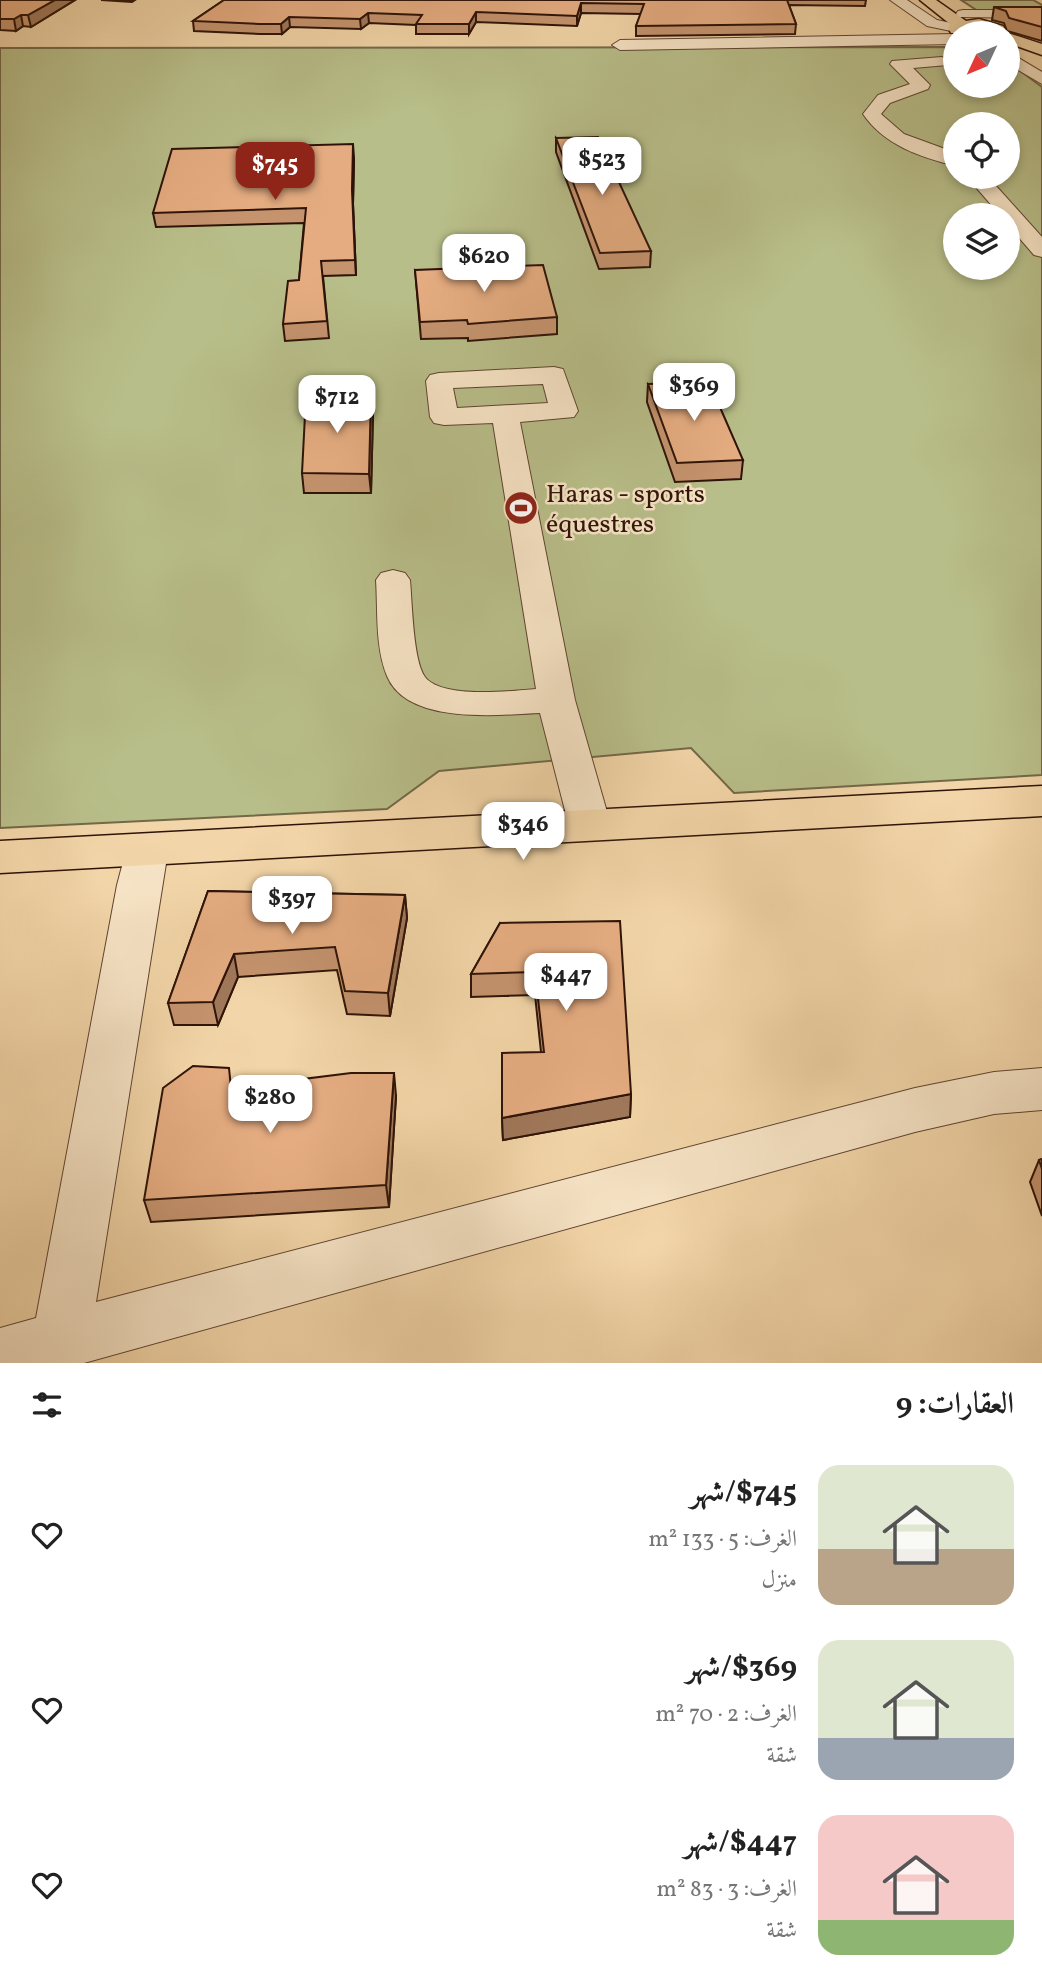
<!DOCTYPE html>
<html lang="ar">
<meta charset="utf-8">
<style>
body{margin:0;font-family:Vollkorn,Amiri,serif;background:#f6f6f6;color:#222;direction:rtl;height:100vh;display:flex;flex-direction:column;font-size:26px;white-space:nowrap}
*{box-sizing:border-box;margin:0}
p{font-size:23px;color:#767676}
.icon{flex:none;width:38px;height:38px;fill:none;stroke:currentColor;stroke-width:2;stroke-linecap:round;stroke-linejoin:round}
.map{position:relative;height:1363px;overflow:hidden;direction:ltr}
.details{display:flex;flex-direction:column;background:#fff;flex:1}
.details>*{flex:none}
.needle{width:46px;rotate:226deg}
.fabs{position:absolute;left:943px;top:21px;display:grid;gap:14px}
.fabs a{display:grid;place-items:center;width:77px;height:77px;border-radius:50%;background:#fff;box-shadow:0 4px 10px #0003;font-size:35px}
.price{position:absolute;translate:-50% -60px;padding:0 16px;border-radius:14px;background:#fff;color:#222;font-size:23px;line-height:46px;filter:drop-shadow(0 2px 4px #0008)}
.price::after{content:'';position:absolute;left:50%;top:42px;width:21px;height:16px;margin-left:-10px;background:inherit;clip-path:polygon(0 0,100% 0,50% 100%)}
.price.active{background:#8f2418;color:#fff}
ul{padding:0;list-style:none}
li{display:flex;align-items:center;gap:21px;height:175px;padding:0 28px}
li span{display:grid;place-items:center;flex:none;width:196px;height:140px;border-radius:21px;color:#555}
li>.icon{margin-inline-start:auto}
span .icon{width:84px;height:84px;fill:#fffc;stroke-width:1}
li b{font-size:30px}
h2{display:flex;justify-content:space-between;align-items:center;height:84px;padding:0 28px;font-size:30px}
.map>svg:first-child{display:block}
</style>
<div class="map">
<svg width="1042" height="1363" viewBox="0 0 1042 1363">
<rect width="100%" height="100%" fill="#f2d5a8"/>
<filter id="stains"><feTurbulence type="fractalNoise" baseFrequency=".00286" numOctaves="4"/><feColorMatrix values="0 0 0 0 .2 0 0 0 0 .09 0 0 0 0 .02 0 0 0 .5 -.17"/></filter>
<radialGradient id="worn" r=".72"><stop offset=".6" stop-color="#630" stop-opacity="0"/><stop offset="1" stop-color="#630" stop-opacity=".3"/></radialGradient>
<g fill="#b8be89" stroke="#736848" stroke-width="2" fill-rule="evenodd">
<polygon points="961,0 1033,0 1042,5 1042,11 978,11"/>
<path d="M955,47L956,86H1008V62L1042,87V775L734,793L691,748L439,771L387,809L0,828V48ZM956,124H1008V177H956ZM956,215H1008V268H956Z"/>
</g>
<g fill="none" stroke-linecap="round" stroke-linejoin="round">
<g stroke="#5f4430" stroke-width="2">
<g id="minor">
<polygon points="890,0 907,0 937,20 961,25 963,28 956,32 927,26"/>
<polygon points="963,10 1042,10 1042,18 958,17 956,14 958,11"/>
<polygon points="956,34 956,44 620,50 612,45 620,40"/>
<polygon points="1012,54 1042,72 1042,84 1008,64 1008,55"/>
<path d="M942,57L950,62L948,65L913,68L930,85L928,89L890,103L881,114L904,134L956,153V166C920,157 884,145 863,114L878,95L910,84L890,64L892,61Z"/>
<polygon points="967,177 988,177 1042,237 1042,257 1034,255 1008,225 1008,215 1000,215"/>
<path d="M554,367L563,369L578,411L574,417L520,422L575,700L611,826L605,836L590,840L575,836L569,826L540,713C498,715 407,725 387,676C375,647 378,611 376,580L381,573L393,570L405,573L410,580C412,601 413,661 425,677C442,699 510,691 536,689L493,423L444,425L434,423L430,417L426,381L430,375L439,373ZM543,384L548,403L457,408L453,388Z"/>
<polygon points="147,836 162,840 168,851 96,1302 915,1088 994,1072 1042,1068 1042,1110 994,1114 915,1132 84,1363 0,1363 0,1328 36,1318 117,885 126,851 132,840"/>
</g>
</g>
<g stroke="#2e1308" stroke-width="3">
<g id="major">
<polygon points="920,0 936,0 966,21 979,19 1003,26 1005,29 1002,33 985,33 987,31 974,29 977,33 951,33 948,27 950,24"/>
<polygon points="1008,33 1042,44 1042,55 1008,43"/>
<polygon points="1042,786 1042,816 0,873 0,841"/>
</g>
</g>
<use href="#minor" fill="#f7e4c6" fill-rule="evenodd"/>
<use href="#major" fill="#f2d5a8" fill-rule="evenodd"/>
</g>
<g fill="#c5946f" stroke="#2e1308" stroke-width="2">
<polygon points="0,0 75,0 31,27 23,26 16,31 0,30"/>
<polygon points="101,0 135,0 132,2"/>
<polygon points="224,0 866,0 865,6 789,5 796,24 795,34 636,36 636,26 641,14 581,13 577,26 476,22 469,34 416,34 416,25 369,23 361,29 290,27 282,34 260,34 194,31 193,21"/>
<polygon points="994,7 1042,7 1042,41 1007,31 1004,23 992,20"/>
<polygon points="556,138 651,251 650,267 599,269 556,152"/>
<polygon points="354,158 353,204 356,275 323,276 329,338 285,341 283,324 299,280 304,223 156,227 153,213"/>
<polygon points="415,270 557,317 557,334 468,341 468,338 421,339"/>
<polygon points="648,384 743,460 741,479 675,482 647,402"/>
<polygon points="371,396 373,414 371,493 304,493 302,473"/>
<polygon points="208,891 405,895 407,918 390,1016 347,1014 337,970 238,977 218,1025 174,1025 168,1003"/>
<polygon points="500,923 631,1094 630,1117 503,1140 502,1118 541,1052 535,995 471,997 471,974"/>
<polygon points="396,1096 389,1207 151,1222 144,1200"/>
<polygon points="1042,1159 1042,1216 1030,1182 1039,1160"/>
</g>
<g fill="#a0785a" stroke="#2e1308" stroke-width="2">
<polygon points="55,0 75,0 31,27 28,15"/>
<polygon points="581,3 581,13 577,26 577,16"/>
<polygon points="476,12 476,22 469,34 469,24"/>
<polygon points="368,13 369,23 361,29 360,19"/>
<polygon points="21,15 23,26 16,31 14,19"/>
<polygon points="289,17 290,27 282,34 281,24"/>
<polygon points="353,144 354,158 353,204 356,275 352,190"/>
<polygon points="371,396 373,414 371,493 369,474"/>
<polygon points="405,895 407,918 390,1016 388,993"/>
<polygon points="234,954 238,977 218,1025 213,1002"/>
<polygon points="394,1073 396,1096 389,1207 386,1185"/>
<polygon points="631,1094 630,1117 503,1140 502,1118"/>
</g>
<g fill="#e5ac81" stroke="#2e1308" stroke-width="2">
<polygon points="0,0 55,0 28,15 21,15 14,19 0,19"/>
<polygon points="224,0 787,0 796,24 636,26 644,4 581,3 577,16 476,12 469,24 416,24 422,15 368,13 360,19 289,17 281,24 259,24 193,21"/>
<polygon points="994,7 1042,7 1042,27 1009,18 1006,11"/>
<polygon points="598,137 651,251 600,253 556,138"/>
<polygon points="353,144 352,190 355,260 321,261 327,321 283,324 288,281 299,280 306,208 153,213 172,149"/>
<polygon points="543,265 557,317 468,324 467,320 420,322 415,270"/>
<polygon points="709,382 743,460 677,463 648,384"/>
<polygon points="306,396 371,396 369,474 302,473"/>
<polygon points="208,891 405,895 388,993 345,991 335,947 234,954 213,1002 168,1003"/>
<polygon points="620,921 631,1094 502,1118 502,1053 544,1052 535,972 471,974 500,923"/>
<polygon points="193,1066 229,1068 231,1088 351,1073 394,1073 386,1185 144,1200 163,1088"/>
<polygon points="1042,1159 1042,1169 1039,1160"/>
</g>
<defs>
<g id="stadium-disc" transform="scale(1.75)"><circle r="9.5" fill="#8f2418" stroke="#f7e4c6"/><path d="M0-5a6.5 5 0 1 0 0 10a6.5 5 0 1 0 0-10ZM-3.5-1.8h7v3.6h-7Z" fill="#fff"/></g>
</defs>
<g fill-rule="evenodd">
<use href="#stadium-disc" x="521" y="508"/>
</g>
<g text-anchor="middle" stroke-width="5" stroke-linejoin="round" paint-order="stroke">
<g font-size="26" fill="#2e1308" stroke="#f7e4c6" text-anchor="start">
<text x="546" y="502">Haras - sports<tspan x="546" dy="30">équestres</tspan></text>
</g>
</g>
<rect width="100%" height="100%" filter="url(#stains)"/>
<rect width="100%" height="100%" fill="url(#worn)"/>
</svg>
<div class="fabs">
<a><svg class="needle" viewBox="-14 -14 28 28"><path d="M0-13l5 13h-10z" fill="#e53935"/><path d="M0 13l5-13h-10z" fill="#767676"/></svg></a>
<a><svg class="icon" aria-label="locate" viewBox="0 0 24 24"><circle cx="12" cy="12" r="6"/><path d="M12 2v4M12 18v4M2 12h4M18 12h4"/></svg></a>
<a><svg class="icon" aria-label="layers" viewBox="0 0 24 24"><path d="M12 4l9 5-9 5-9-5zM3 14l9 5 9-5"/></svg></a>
</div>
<b class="price" style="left:602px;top:197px">$523</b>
<b class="price active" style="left:275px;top:202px">$745</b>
<b class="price" style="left:484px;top:294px">$620</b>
<b class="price" style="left:694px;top:423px">$369</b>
<b class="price" style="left:337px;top:435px">$712</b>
<b class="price" style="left:523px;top:862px">$346</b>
<b class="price" style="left:292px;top:936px">$397</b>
<b class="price" style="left:566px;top:1013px">$447</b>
<b class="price" style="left:270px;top:1135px">$280</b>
</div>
<section class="details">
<h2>العقارات: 9<svg class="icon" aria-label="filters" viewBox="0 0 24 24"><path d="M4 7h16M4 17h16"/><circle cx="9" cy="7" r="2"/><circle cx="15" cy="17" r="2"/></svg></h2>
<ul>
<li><span style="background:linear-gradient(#dfe7d0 60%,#b9a48a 0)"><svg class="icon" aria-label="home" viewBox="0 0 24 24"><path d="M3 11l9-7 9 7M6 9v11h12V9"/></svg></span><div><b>$745/شهر</b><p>الغرف: 5 · 133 m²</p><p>منزل</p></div><svg class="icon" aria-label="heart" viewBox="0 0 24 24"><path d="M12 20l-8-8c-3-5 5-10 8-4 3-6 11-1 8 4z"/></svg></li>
<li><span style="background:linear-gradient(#dfe7d0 70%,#9aa5b1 0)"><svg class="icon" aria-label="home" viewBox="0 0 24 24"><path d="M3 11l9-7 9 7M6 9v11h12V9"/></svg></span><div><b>$369/شهر</b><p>الغرف: 2 · 70 m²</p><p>شقة</p></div><svg class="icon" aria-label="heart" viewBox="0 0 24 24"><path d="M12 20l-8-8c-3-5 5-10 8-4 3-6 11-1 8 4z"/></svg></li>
<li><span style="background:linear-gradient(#f6c9c9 75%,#8fb573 0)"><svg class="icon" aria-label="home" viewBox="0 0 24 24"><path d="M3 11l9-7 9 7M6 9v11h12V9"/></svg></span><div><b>$447/شهر</b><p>الغرف: 3 · 83 m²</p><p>شقة</p></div><svg class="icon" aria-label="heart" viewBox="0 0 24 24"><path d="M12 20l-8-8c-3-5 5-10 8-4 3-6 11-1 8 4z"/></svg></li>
</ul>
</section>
